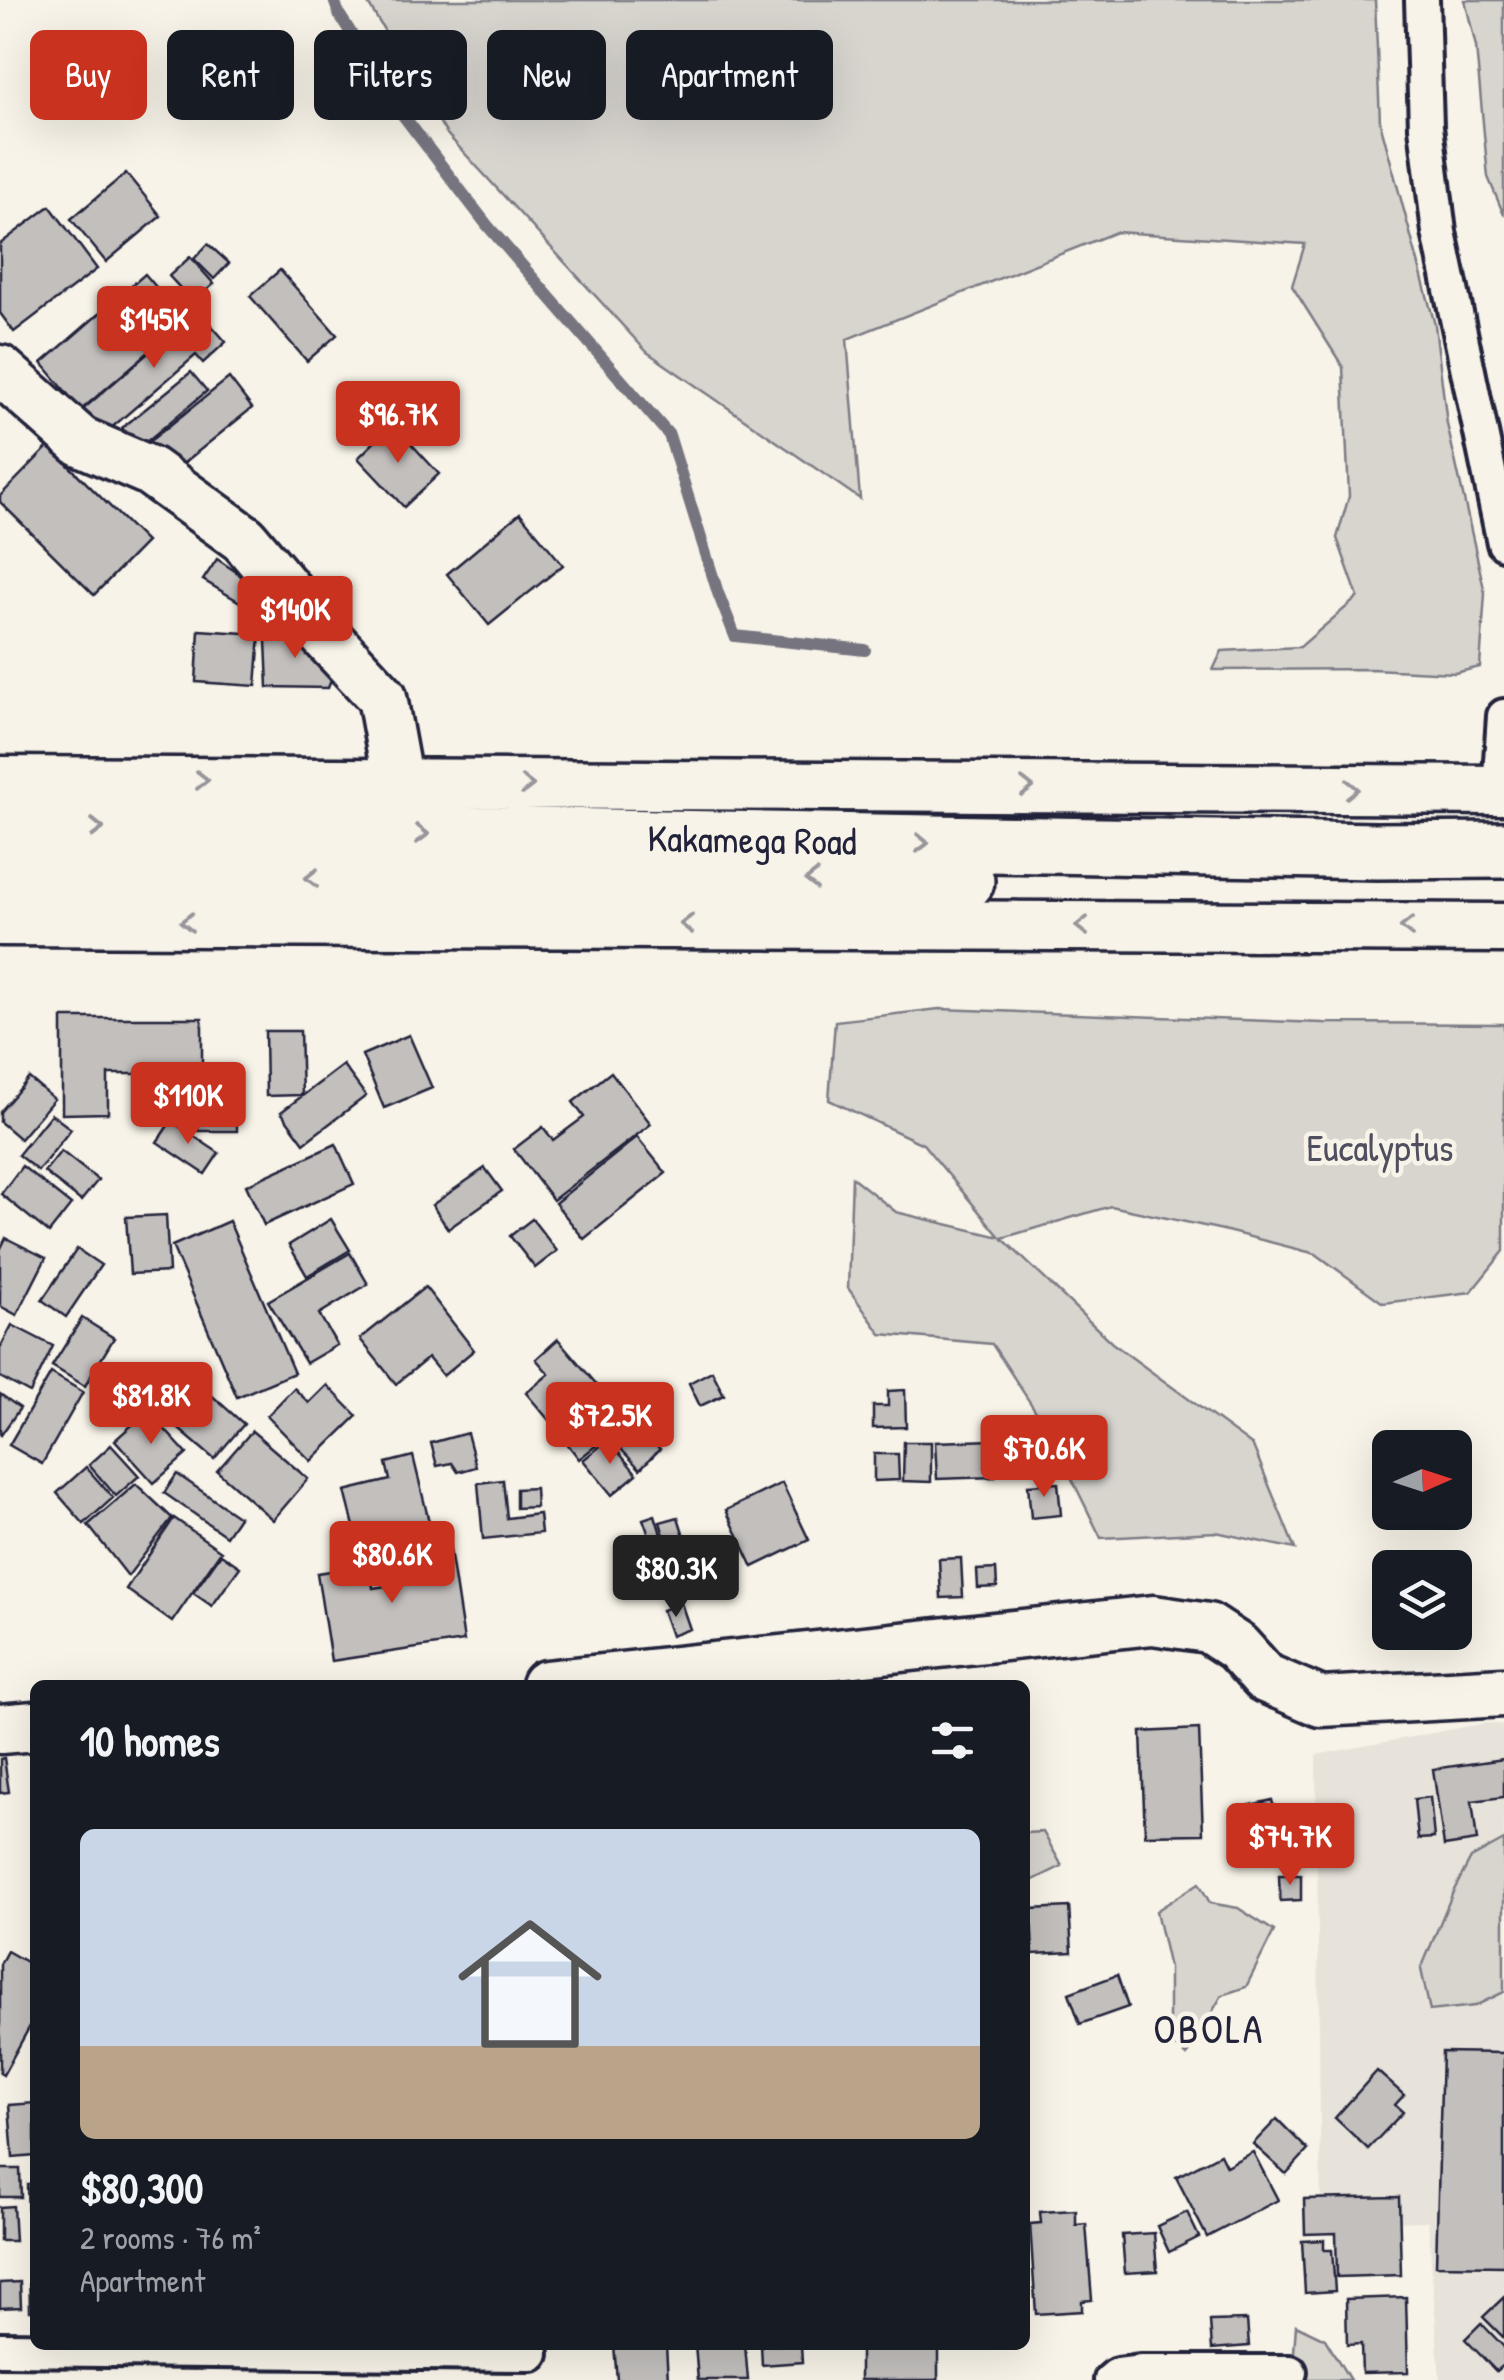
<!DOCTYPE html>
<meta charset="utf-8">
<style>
body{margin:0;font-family:"Patrick Hand",sans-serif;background:#20242c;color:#f1f3f6;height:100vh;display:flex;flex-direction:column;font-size:38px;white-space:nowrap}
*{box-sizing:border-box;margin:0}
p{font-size:32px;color:#9ea1a6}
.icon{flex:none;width:55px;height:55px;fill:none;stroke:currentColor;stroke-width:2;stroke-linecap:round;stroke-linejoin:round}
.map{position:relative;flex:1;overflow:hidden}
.panel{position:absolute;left:30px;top:1680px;width:1000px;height:670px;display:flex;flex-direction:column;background:#171b24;border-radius:15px;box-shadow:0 10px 40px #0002}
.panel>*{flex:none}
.top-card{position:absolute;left:30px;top:30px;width:1000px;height:90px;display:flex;gap:20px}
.needle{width:65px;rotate:87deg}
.controls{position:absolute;left:1372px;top:1430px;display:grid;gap:20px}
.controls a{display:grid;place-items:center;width:100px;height:100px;border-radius:15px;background:#171b24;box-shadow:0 10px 40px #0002;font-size:50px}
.price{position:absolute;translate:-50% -85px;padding:0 22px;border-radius:10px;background:#c8321e;color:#fff;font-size:32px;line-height:65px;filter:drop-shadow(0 2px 5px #0008)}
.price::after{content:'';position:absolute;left:50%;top:60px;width:30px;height:22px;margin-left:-15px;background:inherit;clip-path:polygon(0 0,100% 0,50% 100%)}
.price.active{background:#222;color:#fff}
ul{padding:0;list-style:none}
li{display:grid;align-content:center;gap:20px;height:530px;padding:0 50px}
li+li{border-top:2px solid #363941}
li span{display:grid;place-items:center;height:310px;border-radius:15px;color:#555}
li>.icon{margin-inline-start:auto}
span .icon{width:180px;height:180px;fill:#fffc;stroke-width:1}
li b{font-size:42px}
h2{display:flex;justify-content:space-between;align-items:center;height:120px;padding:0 50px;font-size:42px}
.pill{padding:0 35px;border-radius:15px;background:#171b24;box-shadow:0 10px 40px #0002;font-size:35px;line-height:90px}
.pill.active{background:#c8321e;color:#fff}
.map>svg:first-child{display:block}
</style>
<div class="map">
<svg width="1504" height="2380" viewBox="0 0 1504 2380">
<rect width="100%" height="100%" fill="#f7f3e8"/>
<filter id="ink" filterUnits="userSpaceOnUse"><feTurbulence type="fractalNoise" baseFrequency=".01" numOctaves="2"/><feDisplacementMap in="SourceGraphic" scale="20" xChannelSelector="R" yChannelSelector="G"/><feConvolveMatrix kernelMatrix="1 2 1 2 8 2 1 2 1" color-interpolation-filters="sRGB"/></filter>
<g filter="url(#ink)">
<polygon fill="#e7e3db" points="1486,1723 1504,1725 1504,2380 1440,2380 1428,2221 1321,2224 1316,1755"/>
<g fill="#d8d5cf" stroke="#7d7c85" stroke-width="2.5">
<polygon points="366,0 1375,0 1380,122 1435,325 1447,424 1485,593 1480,667 1455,673 1372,669 1213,670 1222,651 1300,647 1358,597 1337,538 1349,496 1343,367 1292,286 1305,244 1116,232 847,339 860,499 647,352 446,133"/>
<polygon points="1465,0 1504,0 1504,215 1488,177 1476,47"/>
<polygon points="939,1009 1323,1023 1504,1024 1504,1251 1471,1292 1383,1303 1316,1254 1223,1230 1111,1206 1002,1238 1112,1343 1253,1446 1295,1549 1216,1532 1101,1538 1048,1430 992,1344 881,1334 848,1288 852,1177 896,1212 1000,1237 923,1144 829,1100 835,1021"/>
<polygon points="1043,1832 1062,1866 1025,1884 1025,1833"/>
<polygon points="1504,1840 1504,1992 1475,2006 1430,2011 1421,1969 1453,1892 1471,1858"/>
<polygon points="1199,1883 1210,1903 1238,1908 1274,1931 1246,1987 1222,1995 1187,2056 1169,2039 1169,1968 1156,1911"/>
<polygon points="1296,2325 1325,2339 1350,2380 1292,2380"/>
</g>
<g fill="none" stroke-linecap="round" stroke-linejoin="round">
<polyline stroke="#76747f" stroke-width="12" points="334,0 339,14 402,114 487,225 669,435 718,593 735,636 865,650"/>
</g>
<g fill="#c2bfbd" stroke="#22223b" stroke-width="2.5">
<polygon points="126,173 161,216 106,262 71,219"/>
<polygon points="50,206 97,269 14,332 0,313 0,244"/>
<polygon points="208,244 229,263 214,279 194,259"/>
<polygon points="190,257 214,284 193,302 169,276"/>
<polygon points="280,270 337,335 307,361 250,296"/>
<polygon points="145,274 185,321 81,410 42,363"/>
<polygon points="198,310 226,342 203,363 196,355 102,436 81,411"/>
<polygon points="191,372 207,391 139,448 122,428"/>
<polygon points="229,378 252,408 174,471 150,441"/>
<polygon points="393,424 439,474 404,507 358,458"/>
<polygon points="49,446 146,542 94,595 0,502 0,496"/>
<polygon points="520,513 563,565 489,625 447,574"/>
<polygon points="217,559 281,602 265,617 203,580"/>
<polygon points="265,617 338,663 328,688 268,687"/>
<polygon points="199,630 260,634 256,686 196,682"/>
<polygon points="62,1018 202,1018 202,1074 108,1074 108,1113 62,1114"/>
<polygon points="265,1031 300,1031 302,1095 266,1096"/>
<polygon points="409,1035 432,1088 384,1108 362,1055"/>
<polygon points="343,1065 366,1096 304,1143 281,1112"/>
<polygon points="611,1072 651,1124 553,1200 514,1149 543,1127 553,1140 584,1117 573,1102"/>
<polygon points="236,1077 237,1131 198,1131 197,1078"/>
<polygon points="29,1078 54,1099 20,1139 0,1122 0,1112"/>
<polygon points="51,1114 71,1129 38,1171 18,1155"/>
<polygon points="171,1121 219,1153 205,1174 157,1142"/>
<polygon points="637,1137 666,1173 584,1239 555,1203"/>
<polygon points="336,1144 354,1184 264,1225 246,1185"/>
<polygon points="61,1151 98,1180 81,1201 44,1172"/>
<polygon points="22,1166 71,1205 49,1233 1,1194"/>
<polygon points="485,1168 502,1191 448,1229 432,1205"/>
<polygon points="166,1215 169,1272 130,1274 126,1217"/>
<polygon points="331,1219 350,1250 307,1276 289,1245"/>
<polygon points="532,1219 557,1251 535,1268 510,1236"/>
<polygon points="229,1221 294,1373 237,1397 172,1246"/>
<polygon points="6,1238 46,1258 17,1315 0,1306 0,1250"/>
<polygon points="77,1249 101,1265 66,1317 42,1300"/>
<polygon points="350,1253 368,1284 319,1314 337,1345 306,1363 268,1301"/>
<polygon points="425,1287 474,1350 443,1376 428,1358 396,1384 360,1339"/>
<polygon points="82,1318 114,1338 85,1386 52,1366"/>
<polygon points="12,1325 53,1346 30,1393 0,1377 0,1348"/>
<polygon points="558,1339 598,1386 553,1425 526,1393 549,1374 536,1359"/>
<polygon points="712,1371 724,1395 700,1406 689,1383"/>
<polygon points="51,1373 83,1392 42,1464 9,1445"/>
<polygon points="191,1377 244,1424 214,1459 160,1413"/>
<polygon points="327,1385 357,1416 311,1461 267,1416 294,1388 309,1403"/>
<polygon points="905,1390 906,1427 873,1428 873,1406 888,1406 888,1391"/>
<polygon points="0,1394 20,1408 1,1435 0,1434"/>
<polygon points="600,1397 609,1409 591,1424 603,1440 579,1459 563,1438 577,1427 571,1419"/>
<polygon points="148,1411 187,1454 154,1483 115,1440"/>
<polygon points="638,1427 660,1449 640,1469 618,1446"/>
<polygon points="252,1431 308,1479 273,1520 217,1471"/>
<polygon points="467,1433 476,1467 458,1472 452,1463 437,1466 431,1443"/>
<polygon points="608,1440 637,1474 612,1495 583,1460"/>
<polygon points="993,1440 995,1477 937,1479 935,1442"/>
<polygon points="904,1442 931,1442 931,1482 903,1481"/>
<polygon points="111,1445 139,1476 116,1496 89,1465"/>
<polygon points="874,1454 898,1454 899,1480 874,1481"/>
<polygon points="413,1456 432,1534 385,1546 380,1524 355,1530 345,1491 390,1480 386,1463"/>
<polygon points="86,1467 113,1498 84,1524 57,1493"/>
<polygon points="177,1474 239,1517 226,1536 164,1493"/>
<polygon points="503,1480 507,1518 539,1514 541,1533 483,1539 478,1483"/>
<polygon points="782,1483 809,1540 753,1567 726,1510"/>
<polygon points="1058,1483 1061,1515 1031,1518 1028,1485"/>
<polygon points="136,1484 172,1518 128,1576 88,1525"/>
<polygon points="535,1488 536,1507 516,1508 516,1489"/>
<polygon points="655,1515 661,1534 650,1538 643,1519"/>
<polygon points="678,1517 695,1571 677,1577 660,1522"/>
<polygon points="174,1518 221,1551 172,1622 126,1589"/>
<polygon points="449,1543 464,1641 331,1661 317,1573 370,1565 373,1588 399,1584 395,1552"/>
<polygon points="221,1554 240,1567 212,1606 193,1593"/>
<polygon points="961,1558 963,1597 941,1598 939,1559"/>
<polygon points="996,1569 997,1587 978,1588 977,1570"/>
<polygon points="681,1603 690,1629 671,1636 662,1610"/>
<polygon points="1199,1729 1203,1834 1145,1835 1141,1732"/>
<polygon points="4,1758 9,1792 0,1793 0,1759"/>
<polygon points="1504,1759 1504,1797 1472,1801 1477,1841 1444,1846 1433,1769"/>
<polygon points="1430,1797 1434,1838 1418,1839 1414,1799"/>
<polygon points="1272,1800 1279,1827 1248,1834 1242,1807"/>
<polygon points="1279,1875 1301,1875 1301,1900 1280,1901"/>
<polygon points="1069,1907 1072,1952 1033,1954 1031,1909"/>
<polygon points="7,1951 35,1967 35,2017 3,2075 0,2073 0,1964"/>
<polygon points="1117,1975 1128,2007 1080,2024 1069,1993"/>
<polygon points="1442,2052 1504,2053 1504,2266 1436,2265"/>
<polygon points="1377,2071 1404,2095 1395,2105 1403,2112 1368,2149 1335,2118"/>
<polygon points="35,2103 35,2156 13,2158 9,2105"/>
<polygon points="1277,2119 1308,2150 1286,2174 1253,2144"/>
<polygon points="1253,2152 1278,2200 1207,2237 1176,2177 1220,2154 1226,2166"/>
<polygon points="0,2169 20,2169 21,2197 0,2197"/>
<polygon points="35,2183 35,2311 30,2311 27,2184"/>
<polygon points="1399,2197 1401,2275 1337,2277 1336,2233 1305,2234 1304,2199"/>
<polygon points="13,2206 15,2241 0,2241 0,2207"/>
<polygon points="1076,2210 1076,2225 1086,2224 1092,2300 1082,2301 1082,2311 1036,2314 1030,2224 1041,2223 1040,2212"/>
<polygon points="1187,2212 1199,2237 1169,2252 1157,2226"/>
<polygon points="1154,2233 1157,2271 1125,2273 1122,2235"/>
<polygon points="1324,2240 1324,2250 1332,2250 1335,2291 1305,2293 1302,2241"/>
<polygon points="20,2282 21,2307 0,2308 0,2283"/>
<polygon points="1406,2297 1408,2372 1362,2373 1361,2344 1347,2345 1346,2299"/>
<polygon points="1504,2297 1504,2338 1483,2317"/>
<polygon points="1247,2320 1249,2346 1212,2349 1210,2321"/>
<polygon points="1481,2323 1504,2347 1504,2364 1496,2371 1465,2339"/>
<polygon points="614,2345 666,2345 668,2380 617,2380"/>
<polygon points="695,2345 745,2345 748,2380 698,2380"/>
<polygon points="761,2345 801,2345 802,2362 762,2365"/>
<rect x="860" y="2345" width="78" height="35"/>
</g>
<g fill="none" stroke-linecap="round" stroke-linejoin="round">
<g stroke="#22223b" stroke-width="40">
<g id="street">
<polyline points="1422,0 1426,127 1439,232 1504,543"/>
<polyline points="1499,790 1504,716"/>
<polyline points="0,2349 532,2354"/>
<polyline points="1111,2380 1117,2375 1140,2372 1290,2372"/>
</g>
</g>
<g stroke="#22223b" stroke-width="55">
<g id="secondary">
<polyline points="0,370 80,441 150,471 244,539 326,637 382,697 398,784"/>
<polyline points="0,781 1504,790"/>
<polyline points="0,921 1504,928"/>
<polyline points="546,1685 1153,1620 1208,1628 1237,1647 1265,1678 1321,1702 1504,1692"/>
<polyline points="0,1729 35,1726"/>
</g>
</g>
<g stroke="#22223b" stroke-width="62">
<g id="highway">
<polyline points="0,826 1377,851 1504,850"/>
<polyline points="0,876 966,881"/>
</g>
</g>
<use href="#street" stroke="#f7f3e8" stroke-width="32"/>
<use href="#secondary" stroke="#f7f3e8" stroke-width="48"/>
<use href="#highway" stroke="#f7f3e8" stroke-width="55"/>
</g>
<defs><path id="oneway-chevron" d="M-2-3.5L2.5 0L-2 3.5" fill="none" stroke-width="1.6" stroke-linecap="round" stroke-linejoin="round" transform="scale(2.5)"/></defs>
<g stroke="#97959a">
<use href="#oneway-chevron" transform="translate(202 780)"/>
<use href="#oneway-chevron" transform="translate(527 785)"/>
<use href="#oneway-chevron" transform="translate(1027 787)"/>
<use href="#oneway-chevron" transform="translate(1352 789)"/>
<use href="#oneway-chevron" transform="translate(97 828) rotate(1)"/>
<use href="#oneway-chevron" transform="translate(422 834) rotate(1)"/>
<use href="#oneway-chevron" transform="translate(922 843) rotate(1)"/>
<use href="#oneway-chevron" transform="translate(312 878) rotate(-180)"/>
<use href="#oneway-chevron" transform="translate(812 880) rotate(-180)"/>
<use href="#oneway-chevron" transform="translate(187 922) rotate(-180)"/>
<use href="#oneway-chevron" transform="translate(687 924) rotate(-180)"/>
<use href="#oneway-chevron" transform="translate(1082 926) rotate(-180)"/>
<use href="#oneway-chevron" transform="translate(1407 927) rotate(-180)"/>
</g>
</g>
<g text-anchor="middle" stroke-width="9" stroke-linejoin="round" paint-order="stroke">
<g font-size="38" fill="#22223b" stroke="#f7f3e8">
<text transform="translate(752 840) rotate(1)" y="13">Kakamega Road</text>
</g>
<g font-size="38" fill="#504f60" stroke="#f7f3e8">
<text x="1380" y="1161">Eucalyptus</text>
</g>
<g font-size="40" letter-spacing="2.5" fill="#22223b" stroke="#f7f3e8">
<text x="1209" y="2043">OBOLA</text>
</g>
</g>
</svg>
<div class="controls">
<a><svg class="needle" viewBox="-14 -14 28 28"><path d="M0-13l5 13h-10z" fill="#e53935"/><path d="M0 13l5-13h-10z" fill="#9ea1a6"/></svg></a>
<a><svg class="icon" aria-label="layers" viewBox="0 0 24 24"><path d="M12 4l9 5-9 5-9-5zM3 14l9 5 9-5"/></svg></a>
</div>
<b class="price" style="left:154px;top:371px">$145K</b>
<b class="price" style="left:398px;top:466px">$96.7K</b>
<b class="price" style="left:295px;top:661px">$140K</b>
<b class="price" style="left:188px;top:1147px">$110K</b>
<b class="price" style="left:151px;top:1447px">$81.8K</b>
<b class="price" style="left:610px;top:1467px">$72.5K</b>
<b class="price" style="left:1044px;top:1500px">$70.6K</b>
<b class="price" style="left:392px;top:1606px">$80.6K</b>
<b class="price active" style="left:676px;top:1620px">$80.3K</b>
<b class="price" style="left:1290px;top:1888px">$74.7K</b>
<div class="top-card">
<a class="pill active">Buy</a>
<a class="pill">Rent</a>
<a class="pill">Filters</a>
<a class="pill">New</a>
<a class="pill">Apartment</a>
</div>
<section class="panel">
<h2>10 homes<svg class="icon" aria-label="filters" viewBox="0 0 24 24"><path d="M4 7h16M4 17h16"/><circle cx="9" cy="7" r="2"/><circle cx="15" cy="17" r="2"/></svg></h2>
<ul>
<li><span style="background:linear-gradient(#c9d6e8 70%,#b9a48a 0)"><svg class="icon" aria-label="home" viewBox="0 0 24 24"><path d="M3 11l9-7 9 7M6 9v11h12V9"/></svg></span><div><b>$80,300</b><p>2 rooms · 76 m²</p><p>Apartment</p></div></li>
</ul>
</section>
</div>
